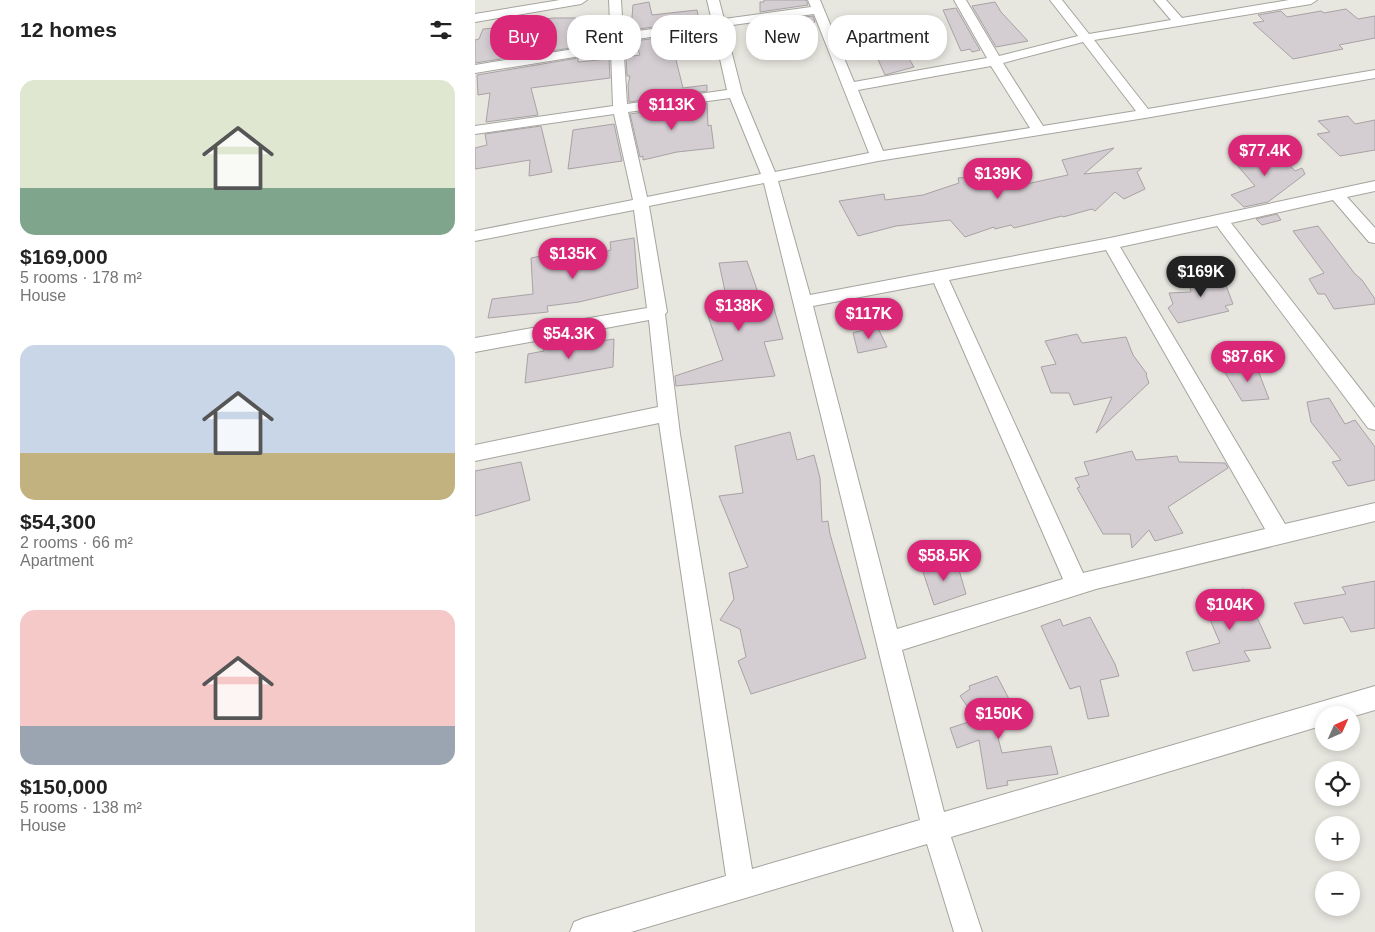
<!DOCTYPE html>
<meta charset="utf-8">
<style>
body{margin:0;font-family:Helvetica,sans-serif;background:#f2f2f2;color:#222;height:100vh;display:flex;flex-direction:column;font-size:19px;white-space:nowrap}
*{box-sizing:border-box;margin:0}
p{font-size:16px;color:#767676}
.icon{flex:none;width:28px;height:28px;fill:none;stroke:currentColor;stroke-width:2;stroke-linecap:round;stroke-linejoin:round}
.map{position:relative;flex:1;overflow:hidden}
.drawer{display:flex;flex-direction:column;background:#fff;width:475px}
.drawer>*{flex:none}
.hud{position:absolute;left:15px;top:15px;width:475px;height:45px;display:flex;gap:10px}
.needle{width:32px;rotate:45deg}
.controls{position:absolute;left:840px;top:706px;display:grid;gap:10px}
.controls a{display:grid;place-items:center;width:45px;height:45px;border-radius:50%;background:#fff;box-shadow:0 2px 8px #0003;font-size:25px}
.price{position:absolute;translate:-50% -42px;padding:0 11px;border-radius:18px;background:#db2777;color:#fff;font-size:16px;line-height:32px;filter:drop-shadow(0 1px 2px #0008)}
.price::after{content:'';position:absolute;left:50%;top:30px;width:15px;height:11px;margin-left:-8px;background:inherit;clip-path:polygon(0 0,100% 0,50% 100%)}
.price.active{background:#222;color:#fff}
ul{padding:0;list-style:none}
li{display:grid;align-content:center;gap:10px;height:265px;padding:0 20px}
li span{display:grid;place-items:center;height:155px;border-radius:15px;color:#555}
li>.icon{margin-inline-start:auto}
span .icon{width:90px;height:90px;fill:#fffc;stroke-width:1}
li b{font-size:21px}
h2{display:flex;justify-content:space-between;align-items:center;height:60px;padding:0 20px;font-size:21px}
.chip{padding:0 18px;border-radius:20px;background:#fff;box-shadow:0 2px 8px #0003;font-size:18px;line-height:45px}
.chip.active{background:#db2777;color:#fff}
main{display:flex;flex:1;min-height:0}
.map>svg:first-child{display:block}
</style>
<main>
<section class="drawer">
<h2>12 homes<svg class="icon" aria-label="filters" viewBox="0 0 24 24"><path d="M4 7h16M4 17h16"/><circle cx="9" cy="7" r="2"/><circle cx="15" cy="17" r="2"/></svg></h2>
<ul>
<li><span style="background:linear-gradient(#dfe7d0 70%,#7fa58c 0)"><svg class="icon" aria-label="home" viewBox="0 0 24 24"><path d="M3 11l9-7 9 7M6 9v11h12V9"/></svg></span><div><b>$169,000</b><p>5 rooms · 178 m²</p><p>House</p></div></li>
<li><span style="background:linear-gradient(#c9d6e8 70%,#c2b280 0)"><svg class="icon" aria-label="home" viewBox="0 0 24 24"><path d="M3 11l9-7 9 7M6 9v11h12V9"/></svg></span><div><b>$54,300</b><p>2 rooms · 66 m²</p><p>Apartment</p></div></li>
<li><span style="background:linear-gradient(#f6c9c9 75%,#9aa5b1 0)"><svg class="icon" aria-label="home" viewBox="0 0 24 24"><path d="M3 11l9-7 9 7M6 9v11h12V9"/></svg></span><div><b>$150,000</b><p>5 rooms · 138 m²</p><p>House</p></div></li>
</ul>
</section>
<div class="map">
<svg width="900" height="932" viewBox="0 0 900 932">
<rect width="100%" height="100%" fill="#e7e6df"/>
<g fill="#d4cdd1" stroke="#a8a2a6">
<polygon points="289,0 331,0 333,5 285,12 285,2 289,2"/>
<polygon points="174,2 177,15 222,10 224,21 156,30 158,5"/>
<polygon points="520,2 526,12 553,41 521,47 497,6"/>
<polygon points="481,8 505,50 497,52 495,49 486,51 468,10"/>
<polygon points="871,9 883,19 900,16 900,38 864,45 868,49 818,59 778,23 789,21 783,15 806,11 812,17 846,11 849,13"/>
<polygon points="407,15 439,67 410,75 401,55 409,53"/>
<polygon points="338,16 340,22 337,23 341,42 287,46 286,23"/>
<polygon points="79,18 101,18 102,47 0,63 0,40 4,39 8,29 33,27 33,23"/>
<polygon points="225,32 226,39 203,41 206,51 199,52 208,88 232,85 232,91 154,102 153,85 155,76 152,76 151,57 165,55 160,41"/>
<polygon points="103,58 103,62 134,59 135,78 56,88 63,115 11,122 15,93 3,95 2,75"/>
<polygon points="232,103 233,126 236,125 239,148 202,152 168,160 168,156 165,157 155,114"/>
<polygon points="873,116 880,124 900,120 900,150 865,156 842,134 855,132 843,121"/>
<polygon points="139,124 147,161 93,169 98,130"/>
<polygon points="66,126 77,172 54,176 55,160 0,169 0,148 12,145 10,134"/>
<polygon points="639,148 609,174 667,168 662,172 670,189 649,199 640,192 620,211 617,209 588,217 587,216 539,228 536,225 520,229 519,227 490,237 475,220 421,226 383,236 364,201 409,194 410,200 448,195 484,183 483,178 520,175 522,181 530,178 536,185 551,184 593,175 587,160"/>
<polygon points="798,148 820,171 827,168 830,174 793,202 769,207 756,195 780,186 756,158"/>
<polygon points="802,214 806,220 787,225 781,219"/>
<polygon points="843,226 880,274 887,280 900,299 900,304 859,309 850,294 843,294 834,279 849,273 818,231"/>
<polygon points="159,238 163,288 104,302 72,306 73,312 13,318 17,299 58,294 56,258 90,251 92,262 136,250 135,242"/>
<polygon points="272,261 287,304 297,302 308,339 289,342 300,376 201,386 200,376 248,360 233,316 254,310 244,263"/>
<polygon points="711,273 747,275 758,304 750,306 754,311 703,323 693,308 698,304 694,293 716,292"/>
<polygon points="402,326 412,347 383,353 378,333"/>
<polygon points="602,334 607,343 651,337 658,355 672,374 671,375 674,383 621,433 637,397 599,405 594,393 576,393 566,367 581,364 570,341"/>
<polygon points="106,339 106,344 139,339 138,367 50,383 53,354 69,351 68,346"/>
<polygon points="773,365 781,365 794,399 767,401 749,371"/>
<polygon points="854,398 870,424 880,420 900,447 900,480 873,486 857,462 866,460 836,422 832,402"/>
<polygon points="315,432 322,460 339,455 345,478 347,522 353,521 355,534 391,658 276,694 263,661 271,657 265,629 245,620 259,599 254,573 273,567 244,496 268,493 260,446"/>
<polygon points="657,451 661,460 702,456 704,462 750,463 753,468 693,507 708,533 680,541 674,530 657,548 655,534 628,534 602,488 605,487 600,478 614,475 609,462"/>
<polygon points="46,462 55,500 0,516 0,471"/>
<polygon points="481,560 491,594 459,605 447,569"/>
<polygon points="900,581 900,628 876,632 868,617 829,624 819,603 871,594 867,587"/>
<polygon points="769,589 796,648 769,651 775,661 718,671 711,652 745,643 725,596"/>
<polygon points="615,617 640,664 644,676 625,680 634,716 613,719 605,686 595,689 566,626 585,619 588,626"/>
<polygon points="522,676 534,699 515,707 527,753 576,746 583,774 532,781 533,785 512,789 504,740 482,748 475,728 500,720 499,716 485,696 495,689 494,686"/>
</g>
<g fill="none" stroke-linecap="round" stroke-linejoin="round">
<g stroke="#a5a49e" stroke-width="2">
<g id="minor">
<polygon points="85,0 112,0 106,4 0,22 0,14"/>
<path d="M134,0H146L148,33L237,21L232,0H244L249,19L336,7L333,0H345L379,82L512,58L479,0H491L524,56L603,36L575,0H587L614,34L696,20L679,0H691L707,18L814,0H842L836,4L619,40L673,109L900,70V78L670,118L403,161L303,181L335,295L635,238L900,181V191L872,197L900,228V243L894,242L858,200L756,223L900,408V430L893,428L742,226L645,247L810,524L900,503V521L621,589L427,650L469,812L900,686V710L876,717V715H849V725L476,837L507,932H479L452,844L156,932H95L99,922L109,918L251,876L184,423L0,461V445L183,407L174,320L0,352V338L172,308L159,210L0,241V231L158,200L139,114L0,134V126L138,106L136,51L0,73V65L136,43ZM339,14L394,153L300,172L267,93L250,26ZM238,28L252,90L152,104L148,41ZM608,42L661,111L568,126L528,63ZM516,66L555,128L408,151L383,90ZM255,98L286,174L172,197L153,112ZM289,183L445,820L277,869L205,434L190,314L192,312L174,206ZM631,250L790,529L608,573L474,280ZM459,283L588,579L422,629L338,306Z"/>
</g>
</g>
<use href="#minor" fill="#fff" fill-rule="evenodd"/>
</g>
</svg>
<div class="controls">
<a><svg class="needle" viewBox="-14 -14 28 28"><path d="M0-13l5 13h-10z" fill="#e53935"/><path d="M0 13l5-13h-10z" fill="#767676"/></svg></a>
<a><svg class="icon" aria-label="locate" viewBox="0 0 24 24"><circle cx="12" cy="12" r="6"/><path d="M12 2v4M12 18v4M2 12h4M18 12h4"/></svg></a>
<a>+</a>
<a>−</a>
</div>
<b class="price" style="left:197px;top:131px">$113K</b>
<b class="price" style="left:790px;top:177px">$77.4K</b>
<b class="price" style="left:523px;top:200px">$139K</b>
<b class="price" style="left:98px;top:280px">$135K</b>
<b class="price active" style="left:726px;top:298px">$169K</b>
<b class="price" style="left:264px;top:332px">$138K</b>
<b class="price" style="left:394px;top:340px">$117K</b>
<b class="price" style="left:94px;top:360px">$54.3K</b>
<b class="price" style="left:773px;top:383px">$87.6K</b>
<b class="price" style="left:469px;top:582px">$58.5K</b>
<b class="price" style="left:755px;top:631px">$104K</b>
<b class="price" style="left:524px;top:740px">$150K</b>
<div class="hud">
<a class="chip active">Buy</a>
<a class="chip">Rent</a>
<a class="chip">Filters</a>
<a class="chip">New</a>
<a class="chip">Apartment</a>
</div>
</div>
</main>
